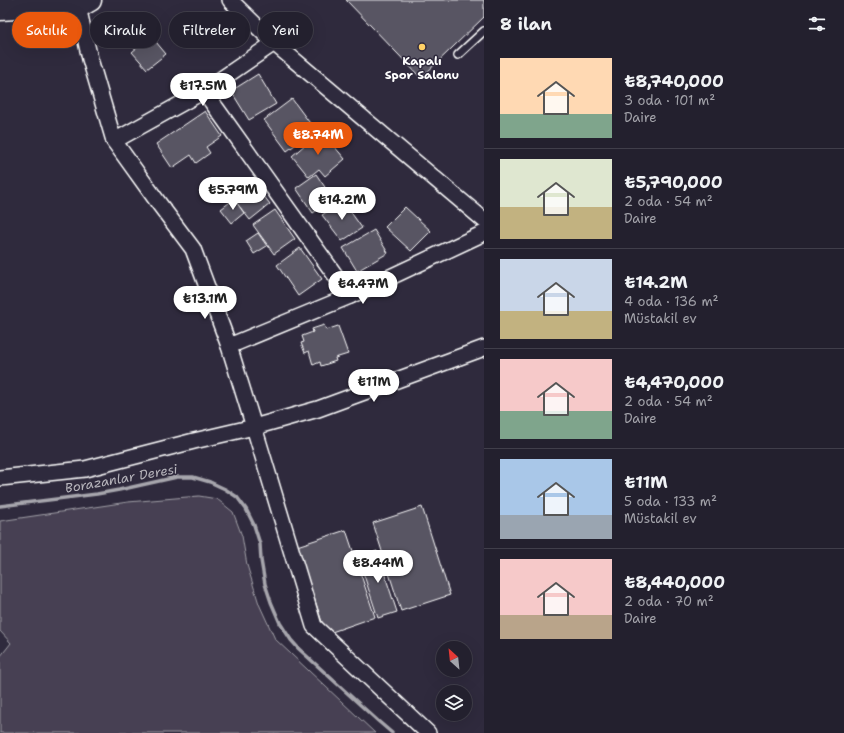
<!DOCTYPE html>
<html lang="tr">
<meta charset="utf-8">
<style>
body{margin:0;font-family:"Shantell Sans",sans-serif;background:#2f2d3a;color:#f1f3f6;height:100vh;display:flex;flex-direction:column;font-size:15px;white-space:nowrap}
*{box-sizing:border-box;margin:0}
p{font-size:13px;color:#a3a3aa}
.icon{flex:none;width:22px;height:22px;fill:none;stroke:currentColor;stroke-width:2;stroke-linecap:round;stroke-linejoin:round}
.map{position:relative;flex:1;overflow:hidden}
.details{display:flex;flex-direction:column;background:#23202e;width:360px}
.details>*{flex:none}
.hud{position:absolute;left:12px;top:12px;width:380px;height:36px;display:flex;gap:8px}
.needle{width:26px;rotate:333deg}
.tools{position:absolute;left:436px;top:641px;display:grid;gap:8px}
.tools a{display:grid;place-items:center;width:36px;height:36px;border-radius:50%;background:#23202e;box-shadow:0 4px 16px #0002,0 0 0 1px #403e4a;font-size:20px}
.price{position:absolute;translate:-50% -34px;padding:0 9px;border-radius:14px;background:#fff;color:#222;font-size:13px;line-height:26px;filter:drop-shadow(0 1px 2px #0008)}
.price::after{content:'';position:absolute;left:50%;top:24px;width:12px;height:9px;margin-left:-6px;background:inherit;clip-path:polygon(0 0,100% 0,50% 100%)}
.price.on{background:#ea580c;color:#fff}
ul{padding:0;list-style:none}
li{display:flex;align-items:center;gap:12px;height:100px;padding:0 16px}
li+li{border-top:1px solid #403e4a}
li span{display:grid;place-items:center;flex:none;width:112px;height:80px;border-radius:0px;color:#555}
li>.icon{margin-inline-start:auto}
span .icon{width:48px;height:48px;fill:#fffc;stroke-width:1}
li b{font-size:17px}
h2{display:flex;justify-content:space-between;align-items:center;height:48px;padding:0 16px;font-size:17px}
.chip{padding:0 14px;border-radius:18px;background:#23202e;box-shadow:0 4px 16px #0002,0 0 0 1px #403e4a;font-size:14px;line-height:36px}
.chip.on{background:#ea580c;color:#fff}
main{display:flex;flex:1;min-height:0}
.map>svg:first-child{display:block}
</style>
<main>
<div class="map">
<svg width="484" height="733" viewBox="0 0 484 733">
<rect width="100%" height="100%" fill="#2f2a3d"/>
<filter id="ink" filterUnits="userSpaceOnUse"><feTurbulence type="fractalNoise" baseFrequency=".025" numOctaves="2"/><feDisplacementMap in="SourceGraphic" scale="8" xChannelSelector="R" yChannelSelector="G"/><feConvolveMatrix kernelMatrix="1 2 1 2 8 2 1 2 1" color-interpolation-filters="sRGB"/></filter>
<g filter="url(#ink)">
<polygon fill="#464152" stroke="#a2a0a8" points="199,496 217,499 233,512 242,536 247,565 259,604 275,639 375,733 0,733 0,657 11,643 0,631 0,521 128,502"/>
<g fill="none" stroke-linecap="round" stroke-linejoin="round">
<polyline stroke="#a7a6ad" stroke-width="3.5" points="0,506 97,494 119,490 177,477 193,477 210,482 225,489 237,497 246,509 254,525 260,544 261,560 265,584 271,602 280,623 291,640 299,649 378,721 392,733"/>
</g>
<g fill="#595564" stroke="#fff">
<polygon points="346,0 484,0 484,17 421,78"/>
<polygon points="151,36 166,54 147,69 132,52"/>
<polygon points="258,74 276,104 249,120 231,91"/>
<polygon points="292,99 315,130 287,151 264,120"/>
<polygon points="205,111 222,136 206,147 210,153 196,163 191,155 172,168 156,144"/>
<polygon points="321,131 345,159 325,176 319,169 309,177 292,156"/>
<polygon points="316,174 333,199 313,213 296,188"/>
<polygon points="250,178 270,204 250,220 229,193"/>
<polygon points="234,199 244,213 232,223 221,209"/>
<polygon points="343,201 362,228 342,241 322,215"/>
<polygon points="405,207 431,231 411,251 385,227"/>
<polygon points="275,210 295,239 274,254 253,225"/>
<polygon points="374,230 388,253 357,271 343,248"/>
<polygon points="258,233 267,246 254,254 246,241"/>
<polygon points="300,248 322,279 298,296 277,265"/>
<polygon points="324,325 326,330 338,326 348,354 335,358 336,361 321,366 320,362 313,365 309,351 305,353 301,343 304,342 302,336 313,332 312,329"/>
<polygon points="422,507 450,595 401,611 373,523"/>
<polygon points="346,530 375,617 326,634 297,546"/>
<polygon points="377,551 397,612 378,618 358,557"/>
</g>
<g fill="none" stroke-linecap="round" stroke-linejoin="round">
<g stroke="#fff" stroke-width="10">
<polyline id="lane" points="458,55 484,31"/>
</g>
<g stroke="#fff" stroke-width="18">
<g id="street">
<polyline points="230,0 274,43 484,220"/>
<polyline points="204,91 350,296"/>
<polyline points="114,141 204,91 274,43"/>
<polyline points="229,346 350,296 484,233"/>
<polyline points="0,478 85,469 194,441 254,427 229,346 193,249 160,205 114,141 90,59 78,7"/>
<polyline points="428,733 314,626 254,427 318,409 484,348"/>
</g>
</g>
<g stroke="#fff" stroke-width="25">
<polyline id="primary" points="0,9 45,6 78,7 90,0"/>
</g>
<use href="#lane" stroke="#2f2a3d" stroke-width="7"/>
<use href="#street" stroke="#2f2a3d" stroke-width="15"/>
<use href="#primary" stroke="#2f2a3d" stroke-width="22"/>
</g>
</g>
<circle fill="#ffd166" stroke="#2f2a3d" stroke-width="1.5" cx="422" cy="47" r="4"/>
<g text-anchor="middle" stroke-width="3" stroke-linejoin="round" paint-order="stroke">
<g font-size="12" font-weight="bold" fill="#fff" stroke="#2f2a3d">
<text x="422" y="65">Kapalı<tspan x="422" dy="14">Spor Salonu</tspan></text>
</g>
<g font-size="13" font-style="italic" fill="#b6b4bb" stroke="#2f2a3d">
<text transform="translate(121 478) rotate(-10)" y="5">Borazanlar Deresi</text>
</g>
</g>
</svg>
<div class="tools">
<a><svg class="needle" viewBox="-14 -14 28 28"><path d="M0-13l5 13h-10z" fill="#e53935"/><path d="M0 13l5-13h-10z" fill="#a3a3aa"/></svg></a>
<a><svg class="icon" aria-label="layers" viewBox="0 0 24 24"><path d="M12 4l9 5-9 5-9-5zM3 14l9 5 9-5"/></svg></a>
</div>
<b class="price" style="left:203px;top:107px">₺17.5M</b>
<b class="price on" style="left:318px;top:156px">₺8.74M</b>
<b class="price" style="left:233px;top:211px">₺5.79M</b>
<b class="price" style="left:342px;top:221px">₺14.2M</b>
<b class="price" style="left:363px;top:305px">₺4.47M</b>
<b class="price" style="left:205px;top:320px">₺13.1M</b>
<b class="price" style="left:374px;top:403px">₺11M</b>
<b class="price" style="left:378px;top:584px">₺8.44M</b>
<div class="hud">
<a class="chip on">Satılık</a>
<a class="chip">Kiralık</a>
<a class="chip">Filtreler</a>
<a class="chip">Yeni</a>
</div>
</div>
<section class="details">
<h2>8 ilan<svg class="icon" aria-label="filters" viewBox="0 0 24 24"><path d="M4 7h16M4 17h16"/><circle cx="9" cy="7" r="2"/><circle cx="15" cy="17" r="2"/></svg></h2>
<ul>
<li><span style="background:linear-gradient(#ffd9b3 70%,#7fa58c 0)"><svg class="icon" aria-label="home" viewBox="0 0 24 24"><path d="M3 11l9-7 9 7M6 9v11h12V9"/></svg></span><div><b>₺8,740,000</b><p>3 oda · 101 m²</p><p>Daire</p></div></li>
<li><span style="background:linear-gradient(#dfe7d0 60%,#c2b280 0)"><svg class="icon" aria-label="home" viewBox="0 0 24 24"><path d="M3 11l9-7 9 7M6 9v11h12V9"/></svg></span><div><b>₺5,790,000</b><p>2 oda · 54 m²</p><p>Daire</p></div></li>
<li><span style="background:linear-gradient(#c9d6e8 65%,#c2b280 0)"><svg class="icon" aria-label="home" viewBox="0 0 24 24"><path d="M3 11l9-7 9 7M6 9v11h12V9"/></svg></span><div><b>₺14.2M</b><p>4 oda · 136 m²</p><p>Müstakil ev</p></div></li>
<li><span style="background:linear-gradient(#f6c9c9 65%,#7fa58c 0)"><svg class="icon" aria-label="home" viewBox="0 0 24 24"><path d="M3 11l9-7 9 7M6 9v11h12V9"/></svg></span><div><b>₺4,470,000</b><p>2 oda · 54 m²</p><p>Daire</p></div></li>
<li><span style="background:linear-gradient(#a9c7e8 70%,#9aa5b1 0)"><svg class="icon" aria-label="home" viewBox="0 0 24 24"><path d="M3 11l9-7 9 7M6 9v11h12V9"/></svg></span><div><b>₺11M</b><p>5 oda · 133 m²</p><p>Müstakil ev</p></div></li>
<li><span style="background:linear-gradient(#f6c9c9 70%,#b9a48a 0)"><svg class="icon" aria-label="home" viewBox="0 0 24 24"><path d="M3 11l9-7 9 7M6 9v11h12V9"/></svg></span><div><b>₺8,440,000</b><p>2 oda · 70 m²</p><p>Daire</p></div></li>
</ul>
</section>
</main>
